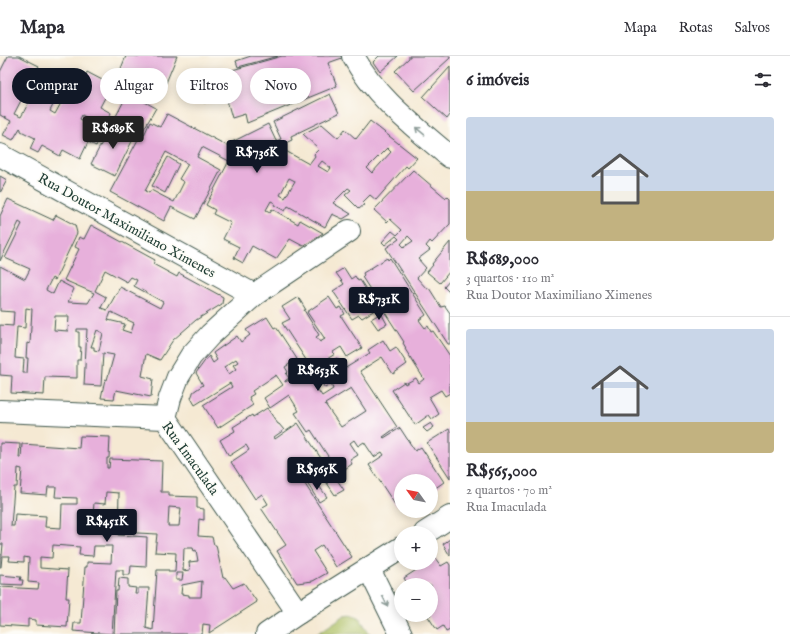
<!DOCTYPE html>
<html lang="pt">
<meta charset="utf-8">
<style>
body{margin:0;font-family:"IM FELL English",serif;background:#f7f7f7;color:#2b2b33;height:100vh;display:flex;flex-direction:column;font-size:15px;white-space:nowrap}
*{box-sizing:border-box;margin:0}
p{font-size:13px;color:#7c7c81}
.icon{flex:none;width:22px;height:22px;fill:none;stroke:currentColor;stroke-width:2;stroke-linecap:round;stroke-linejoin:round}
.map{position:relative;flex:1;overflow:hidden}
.side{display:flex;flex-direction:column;background:#fff;width:340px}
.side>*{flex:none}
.hud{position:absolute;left:12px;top:12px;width:378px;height:36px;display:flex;gap:8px}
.needle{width:26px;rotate:303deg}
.controls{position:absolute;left:394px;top:418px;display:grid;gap:8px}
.controls a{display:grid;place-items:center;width:44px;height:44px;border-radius:50%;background:#fff;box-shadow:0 2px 10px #0003;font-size:20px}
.price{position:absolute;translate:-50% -34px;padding:0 9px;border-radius:4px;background:#111827;color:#fff;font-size:13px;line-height:26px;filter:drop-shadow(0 1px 2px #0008)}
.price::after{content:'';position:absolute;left:50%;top:24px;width:12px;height:9px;margin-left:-6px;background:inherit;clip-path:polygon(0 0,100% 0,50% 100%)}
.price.selected{background:#222;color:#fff}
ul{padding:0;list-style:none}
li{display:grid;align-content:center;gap:8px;height:212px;padding:0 16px}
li+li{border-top:1px solid #e1e1e2}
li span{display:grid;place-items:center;height:124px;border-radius:4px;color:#555}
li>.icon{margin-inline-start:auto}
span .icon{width:72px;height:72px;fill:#fffc;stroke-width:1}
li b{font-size:17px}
h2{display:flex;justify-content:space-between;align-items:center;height:48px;padding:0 16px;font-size:17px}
.pill{padding:0 14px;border-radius:18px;background:#fff;box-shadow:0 2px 10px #0003;font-size:14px;line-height:36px}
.pill.selected{background:#111827;color:#fff}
header{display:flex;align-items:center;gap:24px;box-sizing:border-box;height:56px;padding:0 20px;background:#fff;border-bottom:1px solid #e1e1e2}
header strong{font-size:19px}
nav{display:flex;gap:22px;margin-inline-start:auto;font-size:14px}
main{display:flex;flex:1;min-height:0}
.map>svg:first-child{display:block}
</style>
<header>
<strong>Mapa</strong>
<nav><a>Mapa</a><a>Rotas</a><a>Salvos</a></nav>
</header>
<main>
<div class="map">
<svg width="450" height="578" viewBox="0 0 450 578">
<rect width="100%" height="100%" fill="#fdfcf7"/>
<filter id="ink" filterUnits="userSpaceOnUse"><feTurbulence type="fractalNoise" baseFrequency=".025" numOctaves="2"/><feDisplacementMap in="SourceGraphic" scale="8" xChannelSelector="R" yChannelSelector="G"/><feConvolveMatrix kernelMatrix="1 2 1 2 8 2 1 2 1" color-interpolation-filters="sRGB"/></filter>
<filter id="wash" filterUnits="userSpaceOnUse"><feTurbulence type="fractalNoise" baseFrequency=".012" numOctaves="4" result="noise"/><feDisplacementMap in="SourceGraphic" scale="16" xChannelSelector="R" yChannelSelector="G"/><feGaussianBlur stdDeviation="0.9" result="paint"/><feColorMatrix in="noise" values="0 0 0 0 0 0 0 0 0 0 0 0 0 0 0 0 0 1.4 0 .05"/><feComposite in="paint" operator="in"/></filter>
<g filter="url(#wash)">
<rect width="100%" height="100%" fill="#f5e9d3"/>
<polygon fill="#adbf63" stroke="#667e4c" points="352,558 359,561 370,578 317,578 345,559"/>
<g id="blocks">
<g fill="#e7b0db" fill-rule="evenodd">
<polygon points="8,0 19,0 39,10 14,58 21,61 39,27 59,37 50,55 55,58 69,32 70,33 77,20 84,23 87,16 123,35 121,40 109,34 100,51 111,57 104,71 82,59 80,63 105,76 96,90 88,86 80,103 63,94 60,100 42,90 38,97 30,93 35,82 21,75 21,73 20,72 13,84 3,79 11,65 0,59 0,16"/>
<polygon points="126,0 177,0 163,34 120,15"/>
<polygon points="251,0 278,0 238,11 236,5"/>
<polygon points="282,0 341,0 342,2 328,7 337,30 247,67 245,58 232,62 226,41 204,47 218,18"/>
<polygon points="379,0 398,0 380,16 373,6"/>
<polygon points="409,0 450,0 450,2 414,35 395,15 409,2"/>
<polygon points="450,11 450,59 447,63 423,41"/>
<path d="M128,37L156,52L141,78L144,79L150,66L160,71L167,58L226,89L268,68L276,85L281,83L273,66L330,38L339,57L291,80L292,84L281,89L282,93L309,108L315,100L314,98L319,93L303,78L322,68L338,82L345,73L356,83L370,65L417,102L408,112L406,110L376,144L370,139L363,146L365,148L359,153L345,139L351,134L348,132L333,147L351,158L343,163L332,158L325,171L288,150L285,155L274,149L275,147L271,145L266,154L270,156L272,153L298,168L300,164L323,177L303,190L290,183L276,203L252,190L243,207L234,202L239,191L223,183L231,167L213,158L215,154L206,149L229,105L202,91L197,101L221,114L195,163L171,151L164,165L110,136L141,78L114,64ZM387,92L391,96L372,117L367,112ZM166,96L188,108L179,123L184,126L174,146L151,134L149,137L145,135ZM322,105L331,112L328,116L318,110ZM289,122L295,125L285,142L280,139Z"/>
<polygon points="112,67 135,79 115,120 91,108"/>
<polygon points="168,101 179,108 165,137 152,130"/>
<path d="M413,114L446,142L447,140L450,143V168L432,187L430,185L426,190L430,194L418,203L426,212L417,222L427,233L429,232L441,251L445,250L450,257V288H448L386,192L399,183L396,180L385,189L382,186L392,175L397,179L402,174L390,163L387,166L374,154ZM408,180L413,185L404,191L401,188Z"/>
<polygon points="0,120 7,124 0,137"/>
<path d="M8,143L53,164L56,159L75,169L77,177L55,224L52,222L46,234L53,238L59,225L74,233L68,246L88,247L94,237L64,224L79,193L75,191L79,181L84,183L91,169L155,204L153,208L177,221L179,217L223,241L222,248L196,264L173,284L160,304L146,298L142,320L153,323L151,341L116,334L114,343L101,342L105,323L107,324L114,299L103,297L101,330L84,329L87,273H77V276H79V291H81L80,304H77V322L45,321L44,339L11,337L12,320L0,319V269L13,270L14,256L0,255V210L25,223L30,213L5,202L22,168L19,166L0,205V160ZM105,214L127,226L131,221L137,224L134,230L163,246L160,252L120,231L107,254L101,252L106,241L95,235ZM26,252L32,253L30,288L27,287L26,302H28L27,317H23L24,303L15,302L17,271L25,272ZM111,256L134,267L131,277L122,274L125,268L108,264ZM55,260H69L68,275L54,274ZM97,274L103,277L99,295L94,294V291H91Z"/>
<polygon points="450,186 450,215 440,227 427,216 433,209 432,208"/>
<polygon points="387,202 388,204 390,202 426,259 419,264 425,272 428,270 431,276 433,275 450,300 450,337 445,340 441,334 429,341 439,358 432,363 429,359 415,369 392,334 404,326 405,328 416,322 419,327 424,323 405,293 406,292 403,287 404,286 362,221 364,219 363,217"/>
<polygon points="344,212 351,223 355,220 358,225 360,224 378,252 362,262 359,259 352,263 333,235 344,228 336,217"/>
<polygon points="450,224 450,237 444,231"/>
<path d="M298,241L306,254H304L319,279L316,281L320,286L325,283L307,256L329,241L337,253L341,251L345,258L341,260L362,292L347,301L341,291L333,296L335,298L327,303L329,306L337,302L344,313L370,297L368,294L383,284L390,295L396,291L407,308L393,318L382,301L360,315L397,371L383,381L384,382L400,372L415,395L421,391L444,426L431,435V425H401V447L396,450L369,409L384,399L382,396L374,401L364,386L358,390L354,384L350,387L358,399L350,404L352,408L339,417L311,374L308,376L295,357L299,355L289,339L270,352L264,342L283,329L276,319L252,335L254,338L249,341L253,349L218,372L203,349L232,331L230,327L195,349L191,342L193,337V336L203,329L196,317L204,306L209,300L213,307L217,304L213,297L237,280L241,286L250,279L246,274L267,261L274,272L276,271L297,303L285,311L288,316L286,318L289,322L285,325V326L293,322L291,319L303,311L322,340L333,333L331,328L325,332L314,316L324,310L322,306L312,313L282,267L290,263L282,251ZM236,303L238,306L233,309L236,313L229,318L224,311ZM351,332L366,355L341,371L325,348Z"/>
<polygon points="381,257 387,268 378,273 371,263"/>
<polygon points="267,352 278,368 279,368 284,374 274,381 275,383 298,367 324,407 301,422 352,501 336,511 322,489 313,495 327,517 313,525 297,527 277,495 286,489 261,452 268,448 262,438 255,443 231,406 249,394 246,389 229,400 220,384 235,375 233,371 252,359 253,361"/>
<polygon points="431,367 434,371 427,376 423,372"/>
<polygon points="449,373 450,375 450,422 427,387"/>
<path d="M80,380L110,381L109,402H107V412H109L110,403L162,405L161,436H169V440L197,441V452L204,453V464L199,463L198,480L212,481L214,489H216L223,522L225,521L233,532L244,527L257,546L209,577L210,569L203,568L202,578H114L116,535H118L119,522L128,523V531L136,532L135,538H138V532H149L146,572L153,574L157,514H169V516H175L176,497L155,496L157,478L118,476L119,437L106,436L105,448L94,447L93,459L107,460L106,475L118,476V479L147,481L146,511L131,510L130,519H123V514H116L112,578L73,575L74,567H81L85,511H87V506L111,507L112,490H94L93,500L79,499L80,491L53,489L52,502L40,501V512L68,514L66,542H69L67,571L36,569V564L28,563V571L0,569V531L38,533L39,527L28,526L29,502L24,501V506L9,505L10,500H2L1,511H0V499H2L3,488H0V387L20,388L19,402H21L22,388L79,392ZM18,412L22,413L20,437L47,439L48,431H56L55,441L77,442V448H62L61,472L45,471L46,460L15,458L14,470H11L14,431H17ZM169,451L181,452L179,470H168ZM184,492H193L194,495L196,494L198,505L189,506L190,514L183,515ZM176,517H183L182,524H176ZM202,525L201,541H189V539L181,538L182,529Z"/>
<polygon points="333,418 344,434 335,439 325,424"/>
<polygon points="314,423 327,441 319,446 307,427"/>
<polygon points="450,483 450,500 443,488"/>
<polygon points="435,502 441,510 448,506 450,509 450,574 446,576 443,570 437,574 427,559 431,559 431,529 408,529 404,522 427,507 431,507 431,505"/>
<polygon points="0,519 21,521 20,524 23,524 22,529 0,528"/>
</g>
</g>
</g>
<g filter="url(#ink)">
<use href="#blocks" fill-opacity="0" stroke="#3f574c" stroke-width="1"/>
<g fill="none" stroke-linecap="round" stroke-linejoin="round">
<g stroke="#3f574c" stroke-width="24">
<g id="minor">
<path d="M353,0C376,42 414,70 450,101"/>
<polyline points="0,99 254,239"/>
<polyline points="0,355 165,362 298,557"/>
<polyline points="165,362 170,342 178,321 191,300 210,279 254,239 349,175"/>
<polyline points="425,477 450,461"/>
<polyline points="369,513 401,578"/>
<polyline points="267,578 298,557 401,492"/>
</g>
</g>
<use href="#minor" stroke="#fff" stroke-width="22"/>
</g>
<defs><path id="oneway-shaft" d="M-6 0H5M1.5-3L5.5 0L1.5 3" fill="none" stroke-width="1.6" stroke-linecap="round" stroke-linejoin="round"/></defs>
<g stroke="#8f9e9a">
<use href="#oneway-shaft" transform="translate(420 75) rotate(-140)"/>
<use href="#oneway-shaft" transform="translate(385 545) rotate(64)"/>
</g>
</g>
<g text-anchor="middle" stroke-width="3.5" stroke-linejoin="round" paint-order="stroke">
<g font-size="14" fill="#1f3d34" stroke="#fdfcf7">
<text transform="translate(127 169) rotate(29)" y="5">Rua Doutor Maximiliano Ximenes</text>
<text transform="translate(191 402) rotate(54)" y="5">Rua Imaculada</text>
</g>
</g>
</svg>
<div class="controls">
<a><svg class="needle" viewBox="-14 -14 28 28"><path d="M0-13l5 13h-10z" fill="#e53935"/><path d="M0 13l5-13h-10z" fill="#7c7c81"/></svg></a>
<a>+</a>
<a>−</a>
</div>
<b class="price selected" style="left:113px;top:94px">R$689K</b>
<b class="price" style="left:257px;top:118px">R$736K</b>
<b class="price" style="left:379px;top:265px">R$731K</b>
<b class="price" style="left:318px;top:336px">R$653K</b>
<b class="price" style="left:317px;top:435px">R$565K</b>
<b class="price" style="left:107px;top:487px">R$451K</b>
<div class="hud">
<a class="pill selected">Comprar</a>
<a class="pill">Alugar</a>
<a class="pill">Filtros</a>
<a class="pill">Novo</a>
</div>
</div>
<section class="side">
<h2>6 imóveis<svg class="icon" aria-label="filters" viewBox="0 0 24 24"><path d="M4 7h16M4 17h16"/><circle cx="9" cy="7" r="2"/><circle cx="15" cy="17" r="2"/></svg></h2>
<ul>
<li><span style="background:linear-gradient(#c9d6e8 60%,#c2b280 0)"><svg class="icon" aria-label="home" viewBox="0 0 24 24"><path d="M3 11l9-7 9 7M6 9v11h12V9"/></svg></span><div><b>R$689,000</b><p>3 quartos · 110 m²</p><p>Rua Doutor Maximiliano Ximenes</p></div></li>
<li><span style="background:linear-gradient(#c9d6e8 75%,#c2b280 0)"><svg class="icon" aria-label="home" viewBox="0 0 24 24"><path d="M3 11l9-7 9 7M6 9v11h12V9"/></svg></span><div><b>R$565,000</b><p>2 quartos · 70 m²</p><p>Rua Imaculada</p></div></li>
</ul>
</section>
</main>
